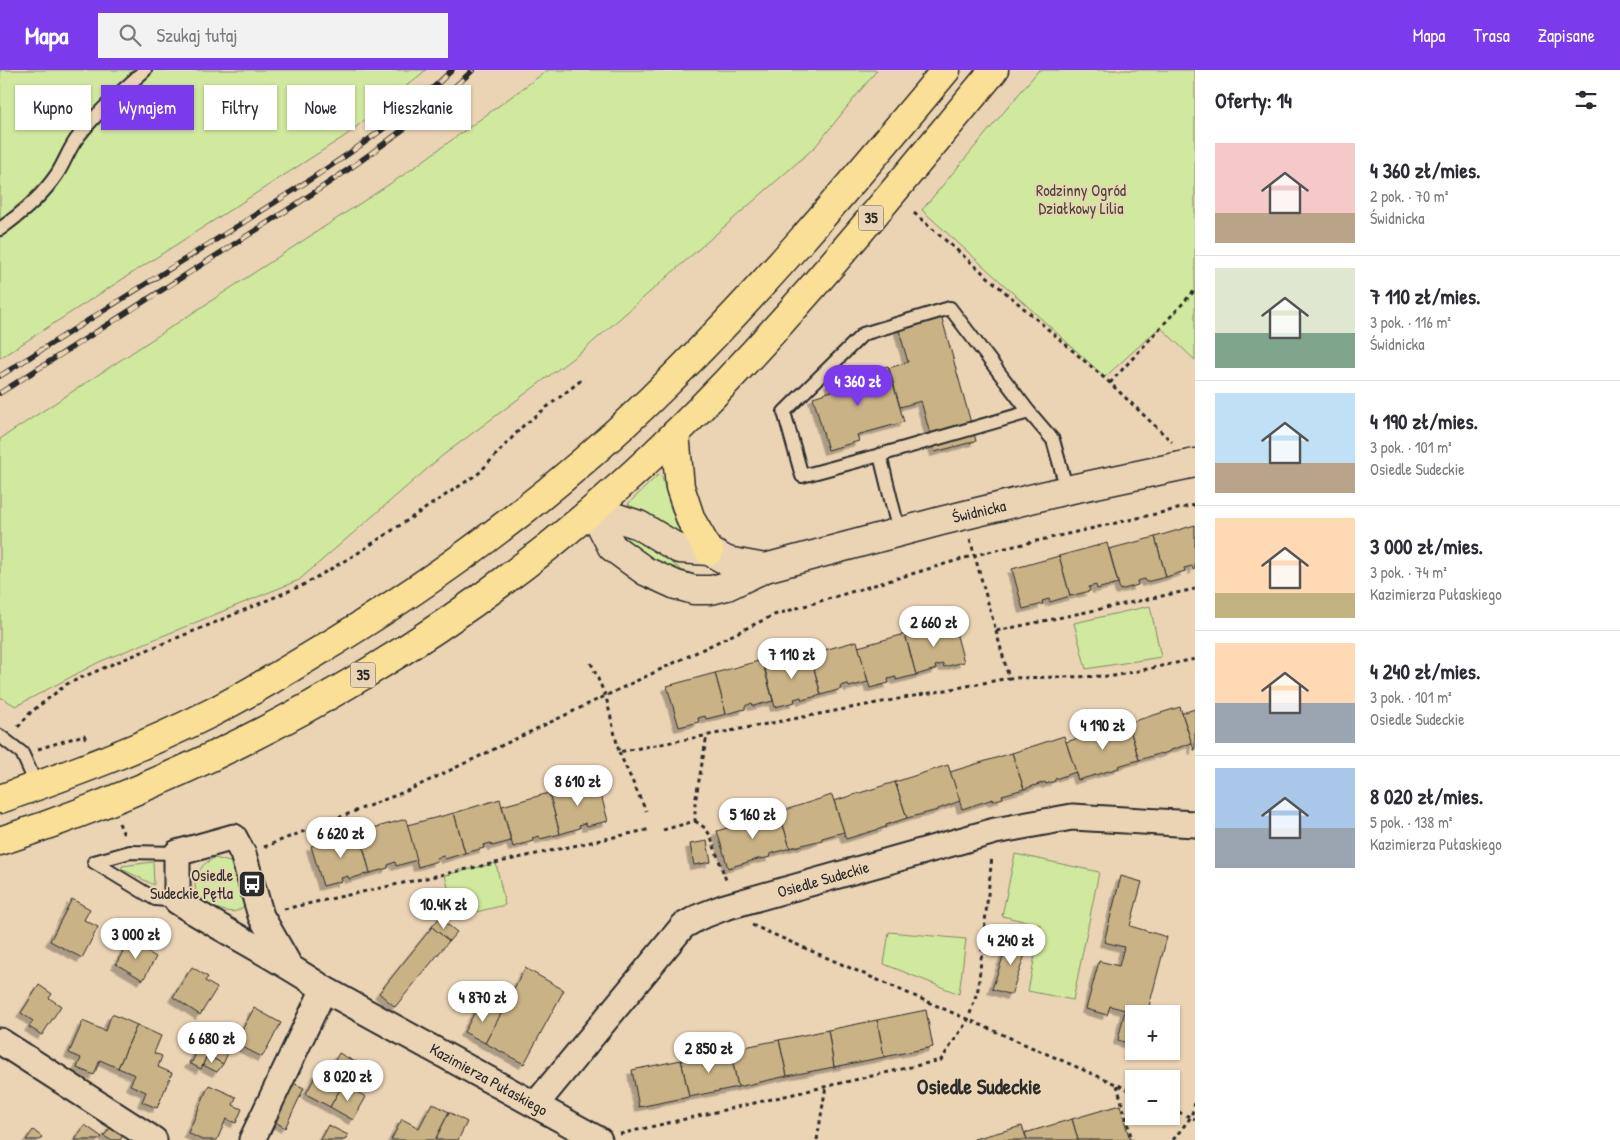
<!DOCTYPE html>
<html lang="pl">
<meta charset="utf-8">
<style>
body{margin:0;font-family:"Patrick Hand",sans-serif;background:#f2f2f3;color:#2b2b33;height:100vh;display:flex;flex-direction:column;font-size:19px;white-space:nowrap}
*{box-sizing:border-box;margin:0}
p{font-size:16px;color:#7c7c81}
.icon{flex:none;width:28px;height:28px;fill:none;stroke:currentColor;stroke-width:2;stroke-linecap:round;stroke-linejoin:round}
.map{position:relative;flex:1;overflow:hidden}
.sheet{display:flex;flex-direction:column;background:#fff;width:425px}
.sheet>*{flex:none}
.hud{position:absolute;left:15px;top:15px;width:475px;height:45px;display:flex;gap:10px}
.tools{position:absolute;left:1125px;top:935px;display:grid;gap:10px}
.tools a{display:grid;place-items:center;width:55px;height:55px;border-radius:0px;background:#fff;box-shadow:0 1px 4px #0004;font-size:25px}
.price{position:absolute;translate:-50% -42px;padding:0 11px;border-radius:18px;background:#fff;color:#222;font-size:16px;line-height:32px;filter:drop-shadow(0 1px 2px #0008)}
.price::after{content:'';position:absolute;left:50%;top:30px;width:15px;height:11px;margin-left:-8px;background:inherit;clip-path:polygon(0 0,100% 0,50% 100%)}
.price.active{background:#7c3aed;color:#fff}
ul{padding:0;list-style:none}
li{display:flex;align-items:center;gap:15px;height:125px;padding:0 20px}
li+li{border-top:1px solid #e1e1e2}
li span{display:grid;place-items:center;flex:none;width:140px;height:100px;border-radius:0px;color:#555}
li>.icon{margin-inline-start:auto}
span .icon{width:60px;height:60px;fill:#fffc;stroke-width:1}
li b{font-size:21px}
h2{display:flex;justify-content:space-between;align-items:center;height:60px;padding:0 20px;font-size:21px}
.pill{padding:0 18px;border-radius:0px;background:#fff;box-shadow:0 1px 4px #0004;font-size:18px;line-height:45px}
.pill.active{background:#7c3aed;color:#fff}
header{display:flex;align-items:center;gap:30px;box-sizing:border-box;height:70px;padding:0 25px;background:#7c3aed;color:#fff}
header strong{font-size:24px}
nav{display:flex;gap:28px;margin-inline-start:auto;font-size:18px}
.search{width:350px;height:45px;background:#f2f2f3;display:flex;align-items:center;gap:12px;box-sizing:border-box;padding:0 18px;border-radius:0px;color:#7c7c81;font-size:19px}
main{display:flex;flex:1;min-height:0}
.map>svg:first-child{display:block}
</style>
<header>
<strong>Mapa</strong>
<div class="search"><svg class="icon" aria-label="search" viewBox="0 0 24 24"><circle cx="10" cy="10" r="6"/><path d="M15 15l6 6"/></svg>Szukaj tutaj</div>
<nav><a>Mapa</a><a>Trasa</a><a>Zapisane</a></nav>
</header>
<main>
<div class="map">
<svg width="1195" height="1070" viewBox="0 0 1195 1070">
<defs>
<filter id="shadow"><feDropShadow dx="-4.5" dy="4.5" stdDeviation="0" flood-color="#0004"/></filter>
</defs>
<rect width="100%" height="100%" fill="#ebd4b4"/>
<filter id="ink" filterUnits="userSpaceOnUse"><feTurbulence type="fractalNoise" baseFrequency=".02" numOctaves="2"/><feDisplacementMap in="SourceGraphic" scale="10" xChannelSelector="R" yChannelSelector="G"/><feConvolveMatrix kernelMatrix="1 2 1 2 8 2 1 2 1" color-interpolation-filters="sRGB"/></filter>
<g filter="url(#ink)">
<g fill="#d0e99e" stroke="#7e8a64">
<polygon points="0,0 426,0 345,66 0,288"/>
<polygon points="548,0 877,0 815,77 585,279 442,386 299,510 99,592 16,636 0,627 0,369 405,104"/>
<polygon points="1039,0 1195,0 1195,290 1160,257 1105,307 922,140"/>
<path d="M658,405L662,407C668,429 673,451 685,471L663,463L628,434Z"/>
<polygon points="615,448 681,500 707,508 687,511 606,463"/>
<polygon points="1150,536 1161,587 1086,599 1074,553"/>
<polygon points="1015,784 1099,802 1073,930 1028,921 1041,855 1002,846"/>
<path d="M215,788L233,793L246,831C244,835 243,838 239,840C227,846 203,834 197,823C194,817 195,810 198,804C202,795 206,792 215,788Z"/>
<polygon points="153,792 154,815 122,799 122,796"/>
<polygon points="496,793 505,835 455,847 445,805"/>
<polygon points="889,862 966,869 959,924 884,894"/>
</g>
<g fill="#c9b285" stroke="#2b2b2b" filter="url(#shadow)">
<polygon points="941,245 976,371 935,382 921,331 900,337 889,298 908,292 898,257"/>
<polygon points="888,296 904,352 857,365 859,371 828,380 813,327 832,321 829,312"/>
<polygon points="1195,455 1195,499 1193,500 1192,496 1184,498 1185,501 1166,507 1155,467"/>
<polygon points="1155,467 1166,507 1146,512 1145,509 1137,511 1138,515 1120,520 1109,479"/>
<polygon points="1107,473 1118,513 1097,519 1096,515 1089,517 1090,521 1070,526 1059,486"/>
<polygon points="1059,486 1070,526 1050,532 1049,529 1042,531 1043,534 1023,539 1012,499"/>
<polygon points="953,551 964,592 944,597 943,594 935,596 936,599 916,605 905,564"/>
<polygon points="905,564 916,605 896,610 896,607 888,609 889,613 870,618 858,577"/>
<polygon points="857,571 868,612 849,617 848,614 840,616 841,619 821,625 810,584"/>
<polygon points="810,584 821,625 802,630 801,627 794,629 795,632 775,637 764,596"/>
<polygon points="762,590 773,631 753,636 752,633 745,636 745,639 726,644 715,603"/>
<polygon points="715,603 726,644 706,649 705,646 698,648 699,652 679,657 667,616"/>
<polygon points="1180,637 1192,673 1171,680 1171,681 1162,684 1162,683 1139,690 1128,653"/>
<polygon points="1195,639 1195,680 1194,680 1182,643"/>
<polygon points="1128,653 1139,690 1118,696 1119,698 1078,710 1066,672"/>
<polygon points="1064,666 1076,702 1055,709 1055,711 1046,714 1045,712 1024,719 1012,683"/>
<polygon points="1012,683 1024,719 1002,725 1003,728 993,731 993,729 962,739 950,702"/>
<polygon points="948,695 960,731 938,739 938,740 907,748 895,712"/>
<polygon points="597,710 608,751 587,756 586,753 579,755 580,758 560,764 549,723"/>
<polygon points="895,712 907,748 886,755 886,757 846,769 834,731"/>
<polygon points="549,723 560,764 540,769 539,766 532,768 533,771 513,777 502,736"/>
<polygon points="832,725 844,762 822,768 822,770 790,778 779,742"/>
<polygon points="500,729 511,771 492,776 491,773 483,775 484,778 465,783 454,743"/>
<polygon points="779,742 790,778 770,784 771,787 761,789 761,788 728,798 717,761"/>
<polygon points="454,743 465,783 445,789 444,786 436,788 437,791 418,797 407,755"/>
<polygon points="406,749 417,790 396,796 395,792 388,795 388,798 370,803 359,762"/>
<polygon points="359,762 370,803 349,809 348,806 341,808 342,811 323,816 311,776"/>
<polygon points="707,771 711,792 694,795 690,774"/>
<polygon points="1121,806 1142,812 1130,856 1167,867 1147,944 1134,944 1134,975 1118,970 1125,940 1110,936 1107,945 1086,939 1099,891 1119,896 1124,877 1104,872"/>
<polygon points="72,829 90,839 84,850 98,857 82,888 50,871"/>
<polygon points="439,848 457,862 449,871 432,857"/>
<polygon points="432,857 449,871 395,937 379,923"/>
<polygon points="1010,867 1029,873 1011,925 992,919"/>
<polygon points="129,871 156,887 143,910 116,894"/>
<polygon points="192,897 208,907 205,911 217,918 200,945 173,927"/>
<polygon points="525,898 564,920 524,994 485,973"/>
<polygon points="500,913 514,920 501,944 488,936"/>
<polygon points="39,915 52,924 49,928 61,936 42,965 29,957 33,951 21,943"/>
<polygon points="480,933 501,944 485,973 464,962"/>
<polygon points="254,938 281,953 262,987 235,973"/>
<polygon points="926,940 933,977 884,987 877,950"/>
<polygon points="112,944 137,955 118,998 100,990 94,1005 77,998 81,988 69,983 83,951 105,961"/>
<polygon points="877,950 884,987 834,997 828,960"/>
<polygon points="137,955 161,966 154,983 162,986 158,997 172,1003 157,1038 142,1032 146,1022 130,1015 135,1005 118,998"/>
<polygon points="828,960 834,997 787,1006 779,970"/>
<polygon points="779,970 787,1006 738,1017 730,980"/>
<polygon points="212,975 228,983 223,994 207,985"/>
<polygon points="198,979 207,985 201,999 189,993 190,991 192,992"/>
<polygon points="730,980 738,1017 689,1027 681,990"/>
<polygon points="339,983 355,992 343,1014 327,1005"/>
<polygon points="207,985 223,994 217,1002 203,995"/>
<polygon points="681,990 689,1027 639,1037 632,1000"/>
<polygon points="355,991 370,1000 357,1022 343,1014"/>
<polygon points="318,1001 343,1014 330,1037 306,1024"/>
<polygon points="291,1012 304,1018 285,1058 274,1051"/>
<polygon points="343,1014 366,1027 353,1050 330,1037"/>
<polygon points="209,1015 236,1027 233,1035 242,1039 236,1053 226,1049 217,1070 202,1070 188,1063"/>
<polygon points="432,1033 449,1042 435,1070 391,1070 402,1049 419,1058"/>
<polygon points="1120,1035 1130,1070 1078,1070 1072,1049"/>
<polygon points="449,1042 467,1052 458,1070 435,1070"/>
<polygon points="1072,1049 1078,1070 1027,1070 1025,1063"/>
<polygon points="85,1055 102,1067 99,1070 75,1070"/>
<polygon points="112,1055 124,1064 120,1070 110,1070 104,1066"/>
<polygon points="328,1055 348,1065 345,1070 320,1070"/>
<polygon points="1022,1056 1027,1070 974,1070 974,1069"/>
<polygon points="33,1060 42,1067 40,1070 26,1070"/>
</g>
<g fill="none" stroke-linecap="round" stroke-linejoin="round">
<g stroke="#2b2b2b" stroke-width="16">
<g id="service">
<path d="M0,159C21,144 43,125 57,104C65,92 69,78 78,67C97,42 122,21 145,0"/>
<polyline points="880,385 802,406 784,342 863,264 950,238 1029,342"/>
<polyline points="899,462 880,385 1029,342 1053,370 1067,420"/>
<polyline points="0,666 22,683 37,716"/>
<polyline points="177,783 130,782 94,792 155,829 177,831"/>
</g>
</g>
<g stroke="#2b2b2b" stroke-width="29">
<g id="minor">
<path d="M290,897L261,846L243,784L234,767L177,783V831C225,862 277,887 324,919L599,1070"/>
<polyline points="0,971 154,1070"/>
<polyline points="536,1034 683,856 699,847 725,837 995,761 1072,747 1195,754"/>
<polyline points="252,1070 324,919"/>
</g>
</g>
<g stroke="#2b2b2b" stroke-width="31">
<g id="tertiary">
<polyline points="593,440 612,477 645,501 676,515 694,520 711,520 727,516 765,498 941,451 1067,420 1195,393"/>
<polyline points="593,440 639,455 679,479 709,481 727,491 765,498"/>
</g>
</g>
<g stroke="#2b2b2b" stroke-width="31">
<g id="primary">
<polyline points="675,364 680,417 691,450 709,481"/>
<path d="M0,729C71,704 142,678 209,644C243,627 276,607 309,587C432,514 547,430 649,331C756,228 851,114 946,0"/>
<path d="M0,771C252,689 488,549 676,363C791,250 891,124 994,0"/>
</g>
</g>
<g stroke="#2b2b2b" stroke-width="3" stroke-dasharray="4 4" stroke-linecap="butt">
<polyline points="914,143 1110,313 1172,372"/>
<polyline points="1110,313 1195,220"/>
<polyline points="970,469 996,561 1195,519"/>
<polyline points="996,561 1009,608 1114,606 1195,589"/>
<polyline points="591,593 606,627 619,682 1009,608"/>
<polyline points="18,657 31,642 67,614 115,593 209,555 303,515 358,483 479,403 523,356 584,308"/>
<polyline points="38,679 84,665 87,672"/>
<polyline points="619,682 646,741"/>
<polyline points="695,751 705,758 710,765 726,810"/>
<polyline points="119,753 124,765"/>
<polyline points="663,760 695,751 695,733 707,665"/>
<polyline points="264,777 409,720 774,545 975,485 1195,435"/>
<polyline points="284,839 651,759"/>
<polyline points="752,855 1134,1022"/>
<polyline points="1117,1015 1132,1070"/>
<polyline points="1171,1039 1195,1049"/>
<polyline points="620,1064 941,990 968,950 978,919 992,786"/>
<polyline points="817,1070 826,1016"/>
<polyline points="1173,1070 1191,1047 1195,1033"/>
</g>
<use href="#service" stroke="#ebd4b4" stroke-width="12"/>
<use href="#minor" stroke="#ebd4b4" stroke-width="25"/>
<use href="#tertiary" stroke="#ebd4b4" stroke-width="28"/>
<use href="#primary" stroke="#fadf96" stroke-width="28"/>
<g stroke="#2b2b2b" stroke-width="5.5">
<g id="rail">
<path d="M0,306C81,255 162,203 244,152C316,106 391,60 452,0"/>
<path d="M0,323C76,275 152,227 228,178C313,124 399,70 473,0"/>
</g>
</g>
<use href="#rail" stroke="#ebd4b4" stroke-width="4" stroke-dasharray="11" stroke-linecap="butt"/>
</g>
</g>
<defs>
<g id="bus-square" transform="scale(1.4375)"><rect x="-9" y="-9" width="18" height="18" rx="4" fill="#2b2b2b" stroke="#ebd4b4"/><path d="M-5-6H5V4H4V6H2V4H-2V6H-4V4H-5ZM-3.5-4V0h7V-4ZM-3.5 1.2v1.5H-2V1.2ZM2 1.2v1.5H3.5V1.2Z" fill="#fff"/></g>
</defs>
<g fill-rule="evenodd">
<use href="#bus-square" x="252" y="814"/>
</g>
<g text-anchor="middle" stroke-width="4" stroke-linejoin="round" paint-order="stroke">
<g fill="#ebd4b4" stroke="#655e54" stroke-width="1">
<rect x="858.5" y="135.5" width="25" height="25" rx="4"/>
<rect x="350.5" y="592.5" width="25" height="25" rx="4"/>
</g>
<g font-size="15" font-weight="bold" fill="#2b2b2b">
<text x="871" y="153">35</text>
<text x="363" y="610">35</text>
</g>
<g font-size="16" fill="#44483c" stroke="#ebd4b4">
<text x="1081" y="126">Rodzinny Ogród<tspan x="1081" dy="18">Działkowy Lilia</tspan></text>
</g>
<g font-size="16" fill="#2b2b2b" stroke="#ebd4b4">
<text transform="translate(979 441) rotate(-13)" y="6">Świdnicka</text>
<text transform="translate(823 809) rotate(-16)" y="6">Osiedle Sudeckie</text>
<text transform="translate(489 1009) rotate(29)" y="6">Kazimierza Pułaskiego</text>
</g>
<g font-size="16" fill="#2b2b2b" stroke="#ebd4b4" text-anchor="end">
<text x="233" y="811">Osiedle<tspan x="233" dy="18">Sudeckie Pętla</tspan></text>
</g>
<g font-size="21" font-weight="bold" fill="#2b2b2b" stroke="#ebd4b4">
<text x="979" y="1024">Osiedle Sudeckie</text>
</g>
</g>
</svg>
<div class="tools">
<a>+</a>
<a>−</a>
</div>
<b class="price active" style="left:858px;top:337px">4 360 zł</b>
<b class="price" style="left:934px;top:578px">2 660 zł</b>
<b class="price" style="left:792px;top:610px">7 110 zł</b>
<b class="price" style="left:1103px;top:681px">4 190 zł</b>
<b class="price" style="left:578px;top:737px">8 610 zł</b>
<b class="price" style="left:753px;top:770px">5 160 zł</b>
<b class="price" style="left:341px;top:789px">6 620 zł</b>
<b class="price" style="left:444px;top:860px">10.4K zł</b>
<b class="price" style="left:136px;top:890px">3 000 zł</b>
<b class="price" style="left:1011px;top:896px">4 240 zł</b>
<b class="price" style="left:483px;top:953px">4 870 zł</b>
<b class="price" style="left:212px;top:994px">6 680 zł</b>
<b class="price" style="left:709px;top:1004px">2 850 zł</b>
<b class="price" style="left:348px;top:1032px">8 020 zł</b>
<div class="hud">
<a class="pill">Kupno</a>
<a class="pill active">Wynajem</a>
<a class="pill">Filtry</a>
<a class="pill">Nowe</a>
<a class="pill">Mieszkanie</a>
</div>
</div>
<section class="sheet">
<h2>Oferty: 14<svg class="icon" aria-label="filters" viewBox="0 0 24 24"><path d="M4 7h16M4 17h16"/><circle cx="9" cy="7" r="2"/><circle cx="15" cy="17" r="2"/></svg></h2>
<ul>
<li><span style="background:linear-gradient(#f6c9c9 70%,#b9a48a 0)"><svg class="icon" aria-label="home" viewBox="0 0 24 24"><path d="M3 11l9-7 9 7M6 9v11h12V9"/></svg></span><div><b>4 360 zł/mies.</b><p>2 pok. · 70 m²</p><p>Świdnicka</p></div></li>
<li><span style="background:linear-gradient(#dfe7d0 65%,#7fa58c 0)"><svg class="icon" aria-label="home" viewBox="0 0 24 24"><path d="M3 11l9-7 9 7M6 9v11h12V9"/></svg></span><div><b>7 110 zł/mies.</b><p>3 pok. · 116 m²</p><p>Świdnicka</p></div></li>
<li><span style="background:linear-gradient(#bfe0f5 70%,#b9a48a 0)"><svg class="icon" aria-label="home" viewBox="0 0 24 24"><path d="M3 11l9-7 9 7M6 9v11h12V9"/></svg></span><div><b>4 190 zł/mies.</b><p>3 pok. · 101 m²</p><p>Osiedle Sudeckie</p></div></li>
<li><span style="background:linear-gradient(#ffd9b3 75%,#c2b280 0)"><svg class="icon" aria-label="home" viewBox="0 0 24 24"><path d="M3 11l9-7 9 7M6 9v11h12V9"/></svg></span><div><b>3 000 zł/mies.</b><p>3 pok. · 74 m²</p><p>Kazimierza Pułaskiego</p></div></li>
<li><span style="background:linear-gradient(#ffd9b3 60%,#9aa5b1 0)"><svg class="icon" aria-label="home" viewBox="0 0 24 24"><path d="M3 11l9-7 9 7M6 9v11h12V9"/></svg></span><div><b>4 240 zł/mies.</b><p>3 pok. · 101 m²</p><p>Osiedle Sudeckie</p></div></li>
<li><span style="background:linear-gradient(#a9c7e8 60%,#9aa5b1 0)"><svg class="icon" aria-label="home" viewBox="0 0 24 24"><path d="M3 11l9-7 9 7M6 9v11h12V9"/></svg></span><div><b>8 020 zł/mies.</b><p>5 pok. · 138 m²</p><p>Kazimierza Pułaskiego</p></div></li>
</ul>
</section>
</main>
